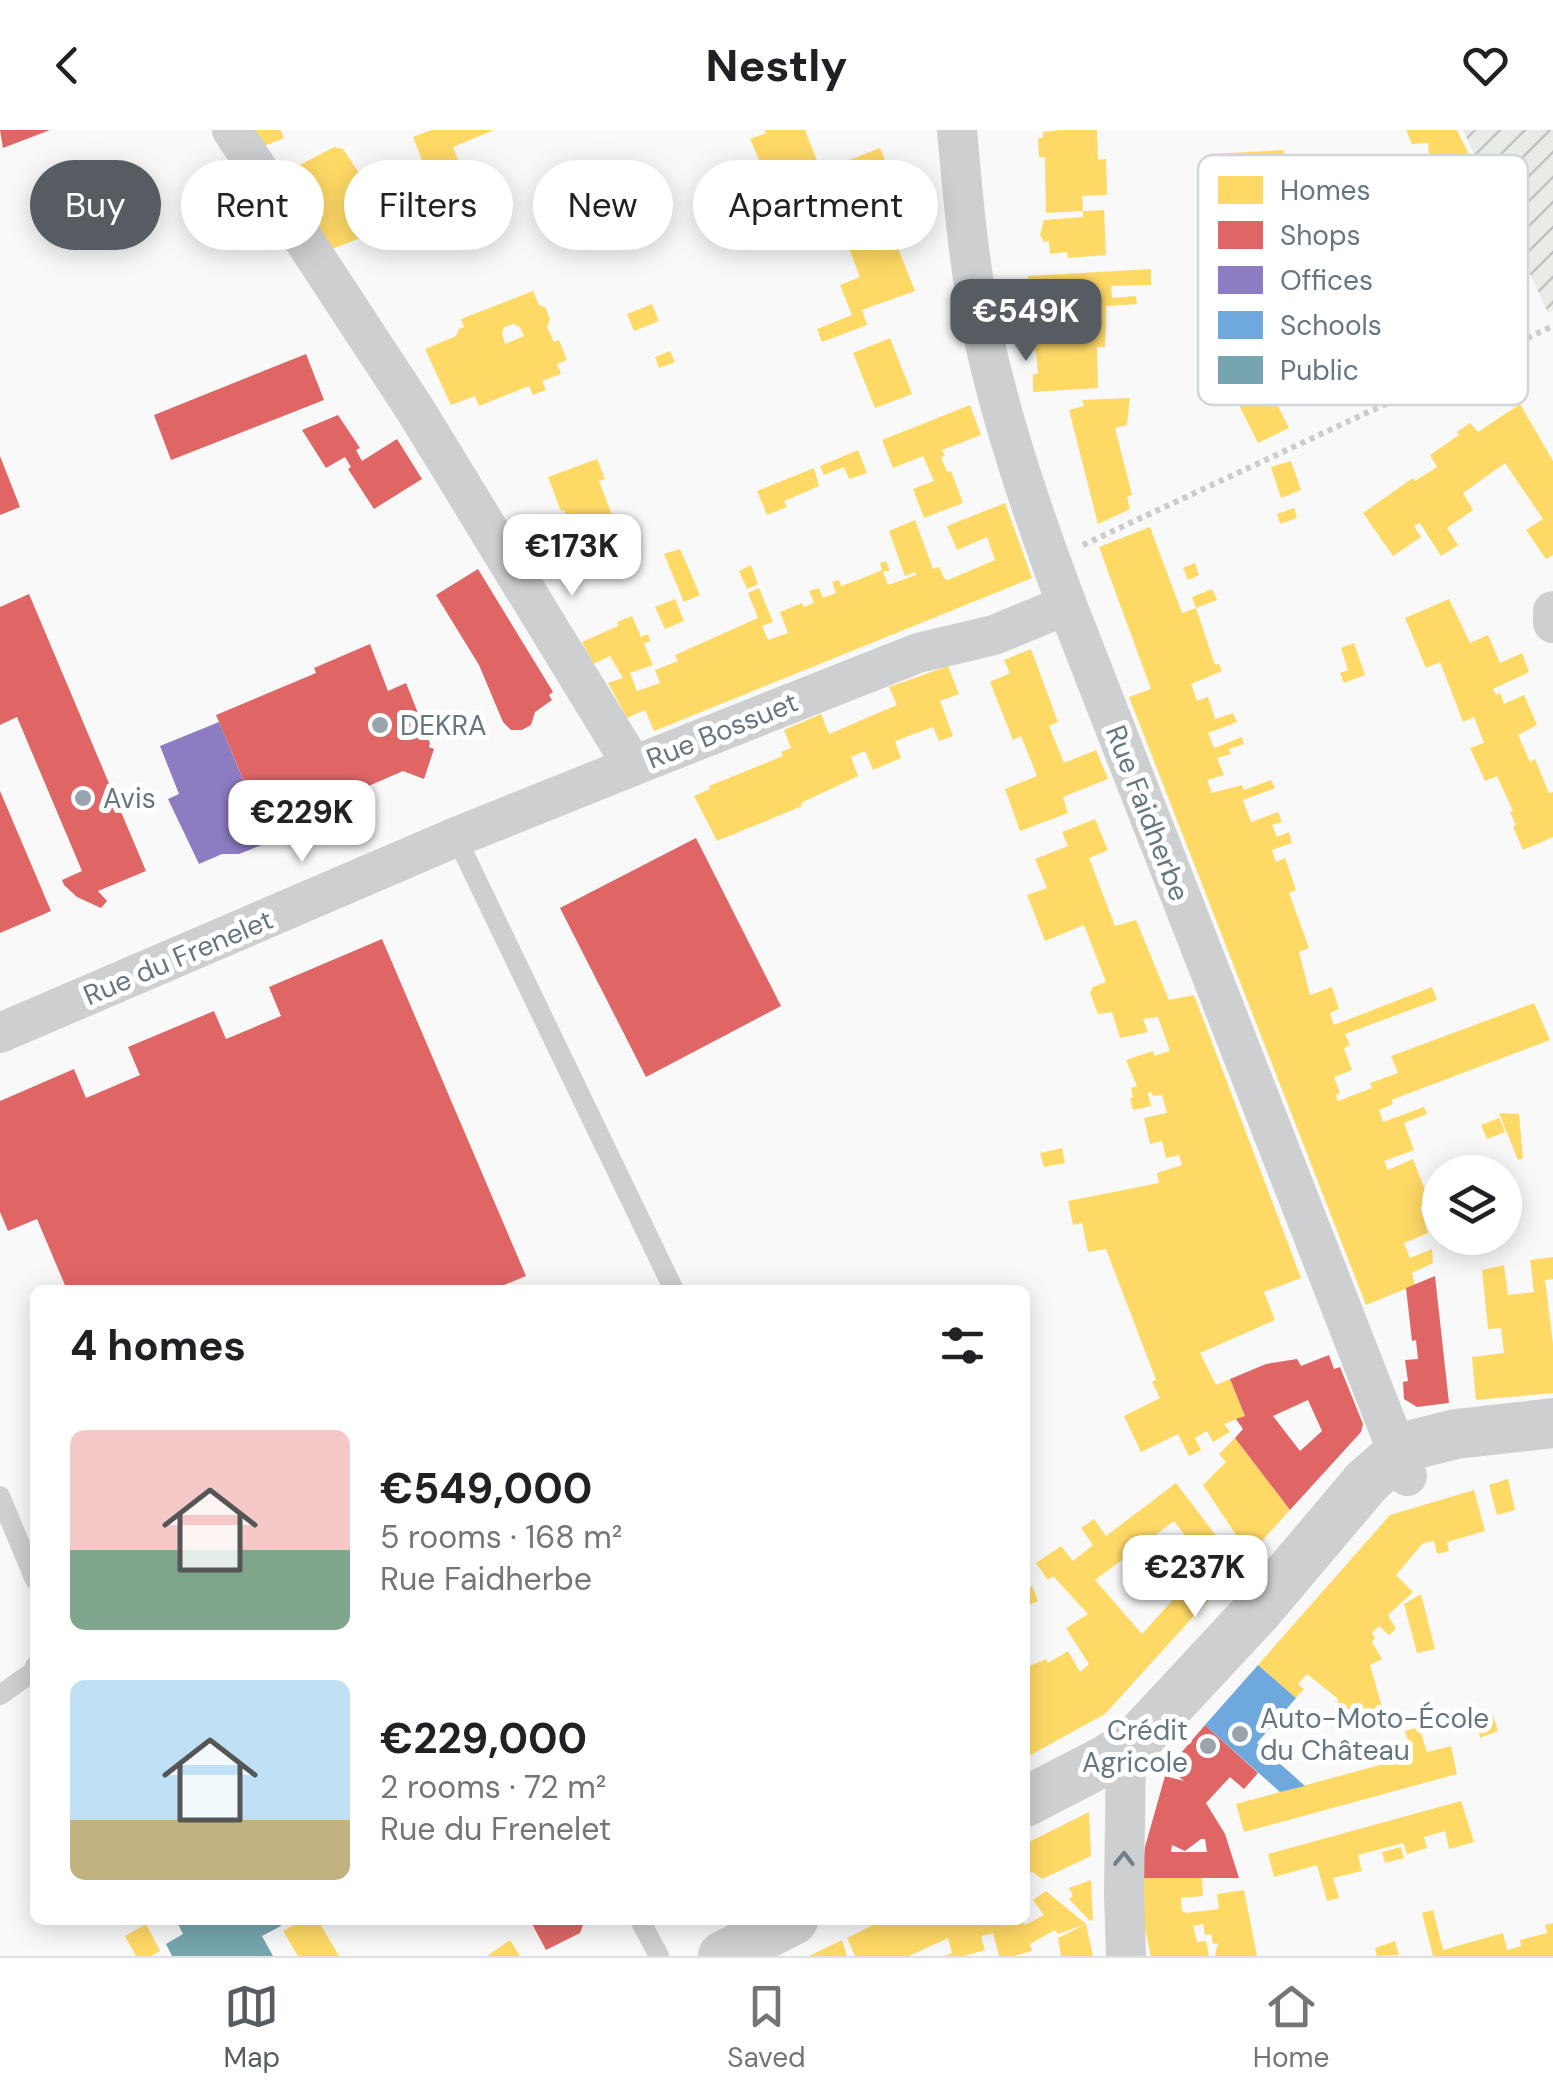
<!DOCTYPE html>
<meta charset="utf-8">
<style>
body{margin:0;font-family:"DM Sans",sans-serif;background:#f6f6f6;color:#202124;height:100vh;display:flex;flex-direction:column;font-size:38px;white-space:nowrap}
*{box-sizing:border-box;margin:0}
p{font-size:32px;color:#757577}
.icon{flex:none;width:55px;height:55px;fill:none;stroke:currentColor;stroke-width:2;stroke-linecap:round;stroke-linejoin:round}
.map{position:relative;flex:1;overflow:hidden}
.drawer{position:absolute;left:30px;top:1155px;width:1000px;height:640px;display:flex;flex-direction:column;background:#fff;border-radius:15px;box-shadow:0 5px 25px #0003}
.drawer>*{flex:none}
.guide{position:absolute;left:30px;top:30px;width:1000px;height:90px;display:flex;gap:20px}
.buttons{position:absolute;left:1422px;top:1025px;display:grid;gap:20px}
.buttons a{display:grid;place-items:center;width:100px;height:100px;border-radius:50%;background:#fff;box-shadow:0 5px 25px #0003;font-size:50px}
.price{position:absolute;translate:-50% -85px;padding:0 22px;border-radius:20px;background:#fff;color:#222;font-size:32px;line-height:65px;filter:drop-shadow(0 2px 5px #0008)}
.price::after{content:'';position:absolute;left:50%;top:60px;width:30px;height:22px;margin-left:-15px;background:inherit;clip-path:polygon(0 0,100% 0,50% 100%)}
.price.current{background:#565c61;color:#fff}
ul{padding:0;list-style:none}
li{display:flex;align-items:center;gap:30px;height:250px;padding:0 40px}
li span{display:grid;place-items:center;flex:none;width:280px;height:200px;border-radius:15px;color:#555}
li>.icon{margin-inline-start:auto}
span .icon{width:120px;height:120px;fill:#fffc;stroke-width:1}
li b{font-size:42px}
h2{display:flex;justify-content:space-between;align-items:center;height:120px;padding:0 40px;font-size:42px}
.chip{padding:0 35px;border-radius:45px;background:#fff;box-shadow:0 5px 25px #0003;font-size:35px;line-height:90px}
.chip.current{background:#565c61;color:#fff}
header{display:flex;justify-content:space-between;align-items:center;height:130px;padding:0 40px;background:#fff;font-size:45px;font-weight:700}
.tabs{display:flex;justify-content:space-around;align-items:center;height:140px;border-top:2px solid #e0e0e0;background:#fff;font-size:28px;color:#757577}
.tabs a{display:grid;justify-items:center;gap:5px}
.tabs .current{color:#565c61}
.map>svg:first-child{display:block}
</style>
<header><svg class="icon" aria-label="back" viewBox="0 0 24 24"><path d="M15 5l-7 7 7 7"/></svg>Nestly<svg class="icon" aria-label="heart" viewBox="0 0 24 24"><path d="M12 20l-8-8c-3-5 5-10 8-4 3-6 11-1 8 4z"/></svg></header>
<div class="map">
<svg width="1553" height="1826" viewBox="0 0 1553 1826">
<defs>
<pattern id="garden-furrows" width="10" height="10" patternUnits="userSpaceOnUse" patternTransform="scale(2.5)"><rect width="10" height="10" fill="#e8ebe6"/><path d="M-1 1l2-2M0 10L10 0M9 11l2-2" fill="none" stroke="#c0c3c0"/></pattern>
</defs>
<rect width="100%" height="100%" fill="#f9f9f9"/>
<polygon fill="url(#garden-furrows)" points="1463,0 1553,0 1553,180 1548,183"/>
<g fill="#ffd966" fill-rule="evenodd">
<polygon points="254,0 281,0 284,8 264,16"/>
<polygon points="431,0 494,0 453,17 471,64 441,76 445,89 397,108 393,95 332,119 292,59 296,37 334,17 343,19 361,46 359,56 364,68 427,43 413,7"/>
<polygon points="764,0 805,0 817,31 769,49 776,65 771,68 775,79 724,99 709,60 763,39 750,9 766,3"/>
<polygon points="1060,0 1097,0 1098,30 1106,29 1107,65 1082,66 1083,81 1046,83 1045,27 1039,27 1038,8 1043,8 1043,2"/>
<polygon points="1406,0 1457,0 1482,51 1457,63 1444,37 1430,38 1428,13 1412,14"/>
<polygon points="880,18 898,61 817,92 808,70 821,65 818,59 836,52 838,57 847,54 839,34"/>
<polygon points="1284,20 1286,45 1210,49 1209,24"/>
<polygon points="1104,80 1106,125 1068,128 1067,122 1050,124 1049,111 1044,112 1040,105 1044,90 1083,87 1083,81"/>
<polygon points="888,93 915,161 862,180 867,195 822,212 817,199 852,185 840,155 860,147 846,110"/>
<polygon points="1151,139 1151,155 1111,156 1112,168 1136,166 1137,174 1106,176 1105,217 1097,217 1098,258 1033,262 1033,244 1038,244 1036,221 1032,221 1028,146"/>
<path d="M533,161L539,175L546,178L550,190L547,197L554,212L559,210L567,230L557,234L561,244L542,251L546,260L533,265L529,256L479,276L475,266L451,275L425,219L456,206L459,199L464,197L461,189ZM514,194L520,197L524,206L505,214L502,204L504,197Z"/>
<polygon points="652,174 659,191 634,201 627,184"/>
<polygon points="890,208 912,264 875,278 853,223"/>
<polygon points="670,221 675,232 659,238 655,227"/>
<polygon points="1271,262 1289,298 1258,313 1233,263"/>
<polygon points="1130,268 1127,295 1115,298 1132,365 1127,367 1130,379 1098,394 1069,280 1084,276 1082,270"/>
<polygon points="1520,274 1553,331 1553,425 1546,429 1526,400 1543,389 1505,333 1463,363 1473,380 1447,398 1458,415 1441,426 1420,393 1414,396 1421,407 1393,426 1363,383 1413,348 1415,351 1437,337 1430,325 1459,305 1457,302 1470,293 1478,302"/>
<polygon points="970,275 981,305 942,320 945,326 941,327 947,342 951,341 963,373 924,388 913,359 934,351 923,326 893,338 882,310"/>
<polygon points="858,320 867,343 849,349 844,337 824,345 820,336"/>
<polygon points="597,329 605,349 599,351 616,395 573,412 564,380 561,381 548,347"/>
<polygon points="1291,331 1301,360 1281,368 1271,337"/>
<polygon points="814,338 819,356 784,371 787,377 767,385 757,361"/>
<polygon points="1005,373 1032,448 654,601 645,580 627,588 608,553 623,548 610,526 593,534 582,512 618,496 617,492 632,486 641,507 648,504 650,511 644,514 653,535 630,543 637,561 660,553 655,540 678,531 675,525 758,488 748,463 759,458 773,492 762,496 768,510 788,503 780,482 802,473 804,477 814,473 809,461 819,458 823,468 836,463 832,452 839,450 841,456 863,448 882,440 880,433 886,431 890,441 883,441 888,455 916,445 915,442 905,446 889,401 915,390 933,439 939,437 944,448 948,450 995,430 987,407 957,420 947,396"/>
<polygon points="1294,378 1297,388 1280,394 1277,384"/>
<polygon points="1150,397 1182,483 1196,478 1192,467 1212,459 1217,470 1196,478 1215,535 1219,534 1222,541 1191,554 1197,571 1208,567 1215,589 1233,583 1237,592 1208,603 1214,618 1242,607 1244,614 1229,619 1231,624 1217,628 1224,645 1207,650 1212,663 1242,655 1244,660 1271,650 1275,658 1243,670 1251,692 1278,682 1282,692 1272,695 1277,707 1289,702 1292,713 1272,720 1276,732 1285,728 1296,760 1289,763 1309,818 1299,822 1310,865 1332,857 1339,879 1330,883 1334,895 1432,857 1437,870 1345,904 1350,915 1344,918 1352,940 1334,947 1340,963 1336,965 1338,971 1372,958 1370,953 1398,943 1391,926 1534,873 1550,910 1391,970 1393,974 1379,980 1383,992 1424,977 1427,984 1404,993 1414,1020 1384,1031 1388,1040 1413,1029 1430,1073 1420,1077 1428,1103 1404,1113 1410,1128 1432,1119 1433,1133 1412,1143 1415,1155 1366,1175 1129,567 1151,559 1099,417"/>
<polygon points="680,419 700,465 684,472 664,424"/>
<polygon points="1195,433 1199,445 1188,450 1183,438"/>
<polygon points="751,435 758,454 747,459 739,441"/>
<polygon points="675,469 684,491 665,499 655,477"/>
<polygon points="1449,469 1470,513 1488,505 1500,533 1522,523 1529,542 1493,559 1496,565 1500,563 1504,574 1524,565 1537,595 1518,605 1530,632 1535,629 1549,663 1553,662 1553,707 1523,720 1513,697 1516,695 1510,682 1513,681 1497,646 1485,651 1470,618 1484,613 1474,587 1463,592 1440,532 1426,538 1405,488"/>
<polygon points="1354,513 1365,545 1344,553 1340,543 1348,540 1341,518"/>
<polygon points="1031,519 1058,592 1049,596 1064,633 1096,620 1108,649 1063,667 1068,683 1020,701 1005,659 1037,646 1021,606 1013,610 990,552 1010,543 1004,530"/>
<polygon points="948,536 959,564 940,571 953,606 939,611 933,597 895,611 901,628 873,640 865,621 851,627 858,646 801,673 802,676 717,711 694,666 710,659 709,656 783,626 781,622 791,618 784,600 821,584 829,604 897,575 889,557"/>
<polygon points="1095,689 1108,720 1089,728 1115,796 1136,790 1169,870 1194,865 1301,1148 1264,1162 1275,1190 1200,1223 1216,1255 1230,1249 1245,1286 1224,1294 1230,1302 1213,1312 1207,1301 1195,1308 1201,1320 1189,1326 1178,1304 1141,1322 1124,1286 1160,1268 1152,1252 1156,1250 1106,1119 1088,1122 1082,1093 1073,1095 1068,1071 1159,1053 1157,1043 1182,1035 1179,1025 1166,1028 1162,1011 1150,1014 1144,988 1167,983 1162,965 1153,966 1151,962 1148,963 1151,976 1133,980 1130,968 1133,967 1131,958 1137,956 1126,930 1153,921 1154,926 1170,921 1158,887 1143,889 1148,902 1120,908 1112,882 1098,884 1090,863 1093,857 1106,852 1084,795 1045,811 1027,765 1047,758 1035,729 1068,716 1062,702"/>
<polygon points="1499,983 1519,984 1523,1028 1518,1030"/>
<polygon points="1499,988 1505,1002 1487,1009 1481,995"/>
<polygon points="1062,1018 1065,1033 1044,1037 1040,1023"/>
<polygon points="1553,1127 1553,1149 1545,1150 1553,1214 1553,1263 1476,1270 1472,1227 1504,1223 1501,1198 1488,1199 1482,1140 1504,1135 1508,1165 1534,1162 1530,1130"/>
<path d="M1235,1308L1290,1380L1105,1584L1025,1628V1538L1046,1529L1048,1533L1068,1521L1080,1542L1089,1534L1066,1498L1088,1484L1053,1446L1048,1450L1036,1433L1061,1416L1073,1431L1093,1415L1081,1398L1094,1389L1106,1406L1176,1353L1223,1415L1236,1405L1203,1355L1226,1332L1219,1324ZM1174,1391L1197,1421L1168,1453L1179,1463L1142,1504L1095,1450Z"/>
<polygon points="1508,1349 1515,1380 1497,1385 1489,1355"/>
<polygon points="1474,1360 1485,1401 1447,1412 1449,1421 1437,1424 1434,1411 1423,1413 1396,1445 1413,1462 1388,1485 1396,1499 1389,1505 1379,1496 1372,1503 1375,1508 1372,1512 1382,1529 1370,1535 1382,1577 1344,1589 1337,1568 1307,1544 1298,1554 1304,1559 1296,1568 1258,1535 1390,1385"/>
<polygon points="1032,1456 1038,1471 1025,1477 1025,1460"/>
<polygon points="1421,1464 1435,1519 1417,1523 1404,1474"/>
<polygon points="1493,1585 1498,1601 1480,1608 1476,1589"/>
<polygon points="1419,1597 1427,1622 1451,1616 1457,1644 1244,1702 1236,1674 1413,1626 1405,1601"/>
<polygon points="1461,1671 1474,1712 1449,1719 1445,1701 1424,1707 1427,1718 1407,1724 1403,1713 1358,1725 1362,1741 1333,1748 1339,1768 1327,1771 1317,1735 1274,1747 1268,1724"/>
<polygon points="1089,1682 1091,1726 1042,1749 1033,1742 1025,1744 1025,1714"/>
<polygon points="1401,1717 1404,1728 1385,1733 1382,1722"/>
<polygon points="1141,1748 1202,1748 1203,1766 1181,1768 1182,1781 1187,1783 1219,1779 1217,1764 1244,1760 1257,1826 1215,1826 1218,1813 1213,1814 1211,1804 1205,1805 1203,1794 1193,1796 1197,1812 1206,1811 1209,1826 1151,1826 1143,1790"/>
<polygon points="1091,1750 1093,1789 1090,1791 1069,1769 1073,1766 1069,1758"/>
<polygon points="1046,1761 1086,1794 1093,1826 1061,1826 1058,1808 1086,1794 1058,1804 1055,1800 1030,1814 1032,1821 1014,1826 999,1826 993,1803 981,1806 985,1820 964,1826 944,1826 952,1823 948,1808 909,1826 855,1826 847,1808 883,1790 1023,1790 1025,1795 1044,1785 1033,1770"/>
<polygon points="1433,1780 1443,1820 1503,1803 1507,1820 1521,1816 1520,1810 1547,1803 1545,1795 1553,1793 1553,1826 1433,1826 1422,1783"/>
<polygon points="303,1790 318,1790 339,1826 298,1826 283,1801"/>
<polygon points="146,1794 160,1821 151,1826 136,1826 125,1806"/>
<polygon points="510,1810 520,1826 487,1826"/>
<polygon points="842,1810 847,1826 809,1826"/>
<polygon points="1395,1811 1399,1825 1377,1826 1375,1818"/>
</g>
<g fill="#e06666" fill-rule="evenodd">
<polygon points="0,0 50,0 3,18"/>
<polygon points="306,224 324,270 171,330 154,285"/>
<polygon points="338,285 360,318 356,320 362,331 397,309 422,349 374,379 348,339 351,337 345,327 326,338 302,300"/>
<polygon points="0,326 20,377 0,385"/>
<polygon points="478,439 553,562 549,565 552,570 535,582 531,595 522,600 511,600 503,592 479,535 436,465"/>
<polygon points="29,464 146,741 98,761 107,771 101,778 77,767 64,755 62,750 82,741 17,587 0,595 0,477"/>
<polygon points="370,514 388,561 406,553 430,613 429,617 434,619 424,649 403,641 364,658 344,658 320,668 316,680 306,686 290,681 261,692 216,585 316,543 314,538"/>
<polygon points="0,661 51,781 0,803"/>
<polygon points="696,708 781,876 646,947 560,778"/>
<polygon points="382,809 526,1146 492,1160 67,1160 37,1089 8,1101 0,1082 0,971 74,939 86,968 140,945 128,917 214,881 226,909 281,886 269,857"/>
<polygon points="1435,1146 1449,1273 1417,1277 1404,1269 1403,1252 1408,1251 1405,1230 1418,1229 1416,1210 1412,1211 1406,1158"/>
<path d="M1329,1225L1334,1239L1340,1237L1363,1294L1361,1302L1290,1380L1235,1308L1243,1299L1236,1289L1245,1286L1230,1249L1266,1234L1297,1229L1301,1236ZM1308,1270L1322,1301L1300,1321L1273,1286Z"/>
<path d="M1205,1595L1258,1643L1244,1659L1230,1647L1206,1673L1225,1704L1239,1748H1141L1145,1717L1165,1646L1184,1651L1168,1638ZM1201,1709H1205L1207,1722H1171L1172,1715L1185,1721Z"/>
<polygon points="530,1790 580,1790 583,1795 580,1803 546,1820"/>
</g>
<polygon fill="#8e7cc3" points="219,592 269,712 239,724 222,724 199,734 168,669 179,664 160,616"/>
<polygon fill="#6fa8dc" points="1258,1535 1296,1568 1257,1613 1305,1656 1280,1662 1205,1595"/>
<polygon fill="#76a5af" points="176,1790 277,1790 281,1796 262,1806 273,1826 172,1826 166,1814 183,1804"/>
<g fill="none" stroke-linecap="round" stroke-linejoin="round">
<polyline stroke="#cbcccd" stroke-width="6" stroke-dasharray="5 5" stroke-linecap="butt" points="1083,415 1553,196"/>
<g stroke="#cecfd0" stroke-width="20">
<polyline points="456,707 674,1160"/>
<polyline points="0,1366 35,1450"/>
<polyline points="0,1565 34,1541 35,1536"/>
<polyline points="640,1790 659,1826"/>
</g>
<g stroke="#cecfd0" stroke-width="40">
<polyline points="232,0 416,281 633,636 918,523 994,505 1067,475"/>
<path d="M957,0C963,68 969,137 983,205C1003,297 1034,387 1067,475L1407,1346"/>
<polyline points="1553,481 1553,493"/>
<polyline points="0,903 456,707 633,636"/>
<polyline points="1126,1826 1124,1763 1126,1618"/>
</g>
<g stroke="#cecfd0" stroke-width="50">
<polyline points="1025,1672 1108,1629 1139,1608 1258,1480 1367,1351 1398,1324 1416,1314 1456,1304 1553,1293"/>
<polyline points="723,1826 793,1790"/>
</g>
</g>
<defs><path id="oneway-chevron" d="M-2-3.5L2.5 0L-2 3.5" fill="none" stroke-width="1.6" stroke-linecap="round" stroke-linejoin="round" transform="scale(2.5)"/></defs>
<use stroke="#707f8b" href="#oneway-chevron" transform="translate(1124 1729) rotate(-89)"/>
<g fill="#99a4ac" stroke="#fff" stroke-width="4">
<circle cx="380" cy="595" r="10"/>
<circle cx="83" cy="668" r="10"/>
<circle cx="1240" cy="1604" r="10"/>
<circle cx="1208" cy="1616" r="10"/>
</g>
<g text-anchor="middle" stroke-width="10" stroke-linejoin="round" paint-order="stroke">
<g font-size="28" fill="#657683" stroke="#fff" text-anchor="start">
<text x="400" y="605">DEKRA</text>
<text x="103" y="678">Avis</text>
<text x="1260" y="1598">Auto-Moto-École<tspan x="1260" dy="32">du Château</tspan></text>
<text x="1188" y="1610" text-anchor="end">Crédit<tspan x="1188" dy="32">Agricole</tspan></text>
</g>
<g font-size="28" fill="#657683" stroke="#fff">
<text transform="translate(722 600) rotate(-22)" y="10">Rue Bossuet</text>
<text transform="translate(1148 683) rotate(69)" y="10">Rue Faidherbe</text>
<text transform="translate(178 827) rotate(-23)" y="10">Rue du Frenelet</text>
</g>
</g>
<rect x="1198" y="25" width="330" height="250" rx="15" fill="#fff" stroke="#d1d6da" stroke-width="2.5"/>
<rect x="1218" y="46" width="45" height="28" fill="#ffd966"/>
<rect x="1218" y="91" width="45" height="28" fill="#e06666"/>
<rect x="1218" y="136" width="45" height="28" fill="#8e7cc3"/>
<rect x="1218" y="181" width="45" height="28" fill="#6fa8dc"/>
<rect x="1218" y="226" width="45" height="28" fill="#76a5af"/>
<g font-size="28" fill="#657683">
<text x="1280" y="70">Homes</text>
<text x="1280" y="115">Shops</text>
<text x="1280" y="160">Offices</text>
<text x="1280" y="205">Schools</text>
<text x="1280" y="250">Public</text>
</g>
</svg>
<div class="buttons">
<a><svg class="icon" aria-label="layers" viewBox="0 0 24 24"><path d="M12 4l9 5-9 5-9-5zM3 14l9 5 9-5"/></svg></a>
</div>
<b class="price current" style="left:1026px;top:234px">€549K</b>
<b class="price" style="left:572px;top:469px">€173K</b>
<b class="price" style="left:302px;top:735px">€229K</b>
<b class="price" style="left:1195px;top:1490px">€237K</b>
<div class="guide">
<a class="chip current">Buy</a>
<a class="chip">Rent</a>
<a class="chip">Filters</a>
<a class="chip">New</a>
<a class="chip">Apartment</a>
</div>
<section class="drawer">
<h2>4 homes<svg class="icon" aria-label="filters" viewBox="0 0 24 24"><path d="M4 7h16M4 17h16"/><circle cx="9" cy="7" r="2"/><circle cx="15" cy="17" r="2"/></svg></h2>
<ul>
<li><span style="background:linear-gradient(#f6c9c9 60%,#7fa58c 0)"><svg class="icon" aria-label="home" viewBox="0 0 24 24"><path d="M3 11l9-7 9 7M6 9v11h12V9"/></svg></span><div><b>€549,000</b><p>5 rooms · 168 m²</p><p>Rue Faidherbe</p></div></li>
<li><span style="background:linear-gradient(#bfe0f5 70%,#c2b280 0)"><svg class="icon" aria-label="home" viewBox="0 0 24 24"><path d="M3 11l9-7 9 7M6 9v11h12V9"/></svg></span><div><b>€229,000</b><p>2 rooms · 72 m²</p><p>Rue du Frenelet</p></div></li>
</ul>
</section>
</div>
<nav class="tabs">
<a class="current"><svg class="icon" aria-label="map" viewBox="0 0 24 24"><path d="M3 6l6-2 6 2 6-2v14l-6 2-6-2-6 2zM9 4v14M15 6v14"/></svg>Map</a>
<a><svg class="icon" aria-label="saved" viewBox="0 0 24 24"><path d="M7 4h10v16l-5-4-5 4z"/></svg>Saved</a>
<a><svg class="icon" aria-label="home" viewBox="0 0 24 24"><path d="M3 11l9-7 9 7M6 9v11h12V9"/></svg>Home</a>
</nav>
